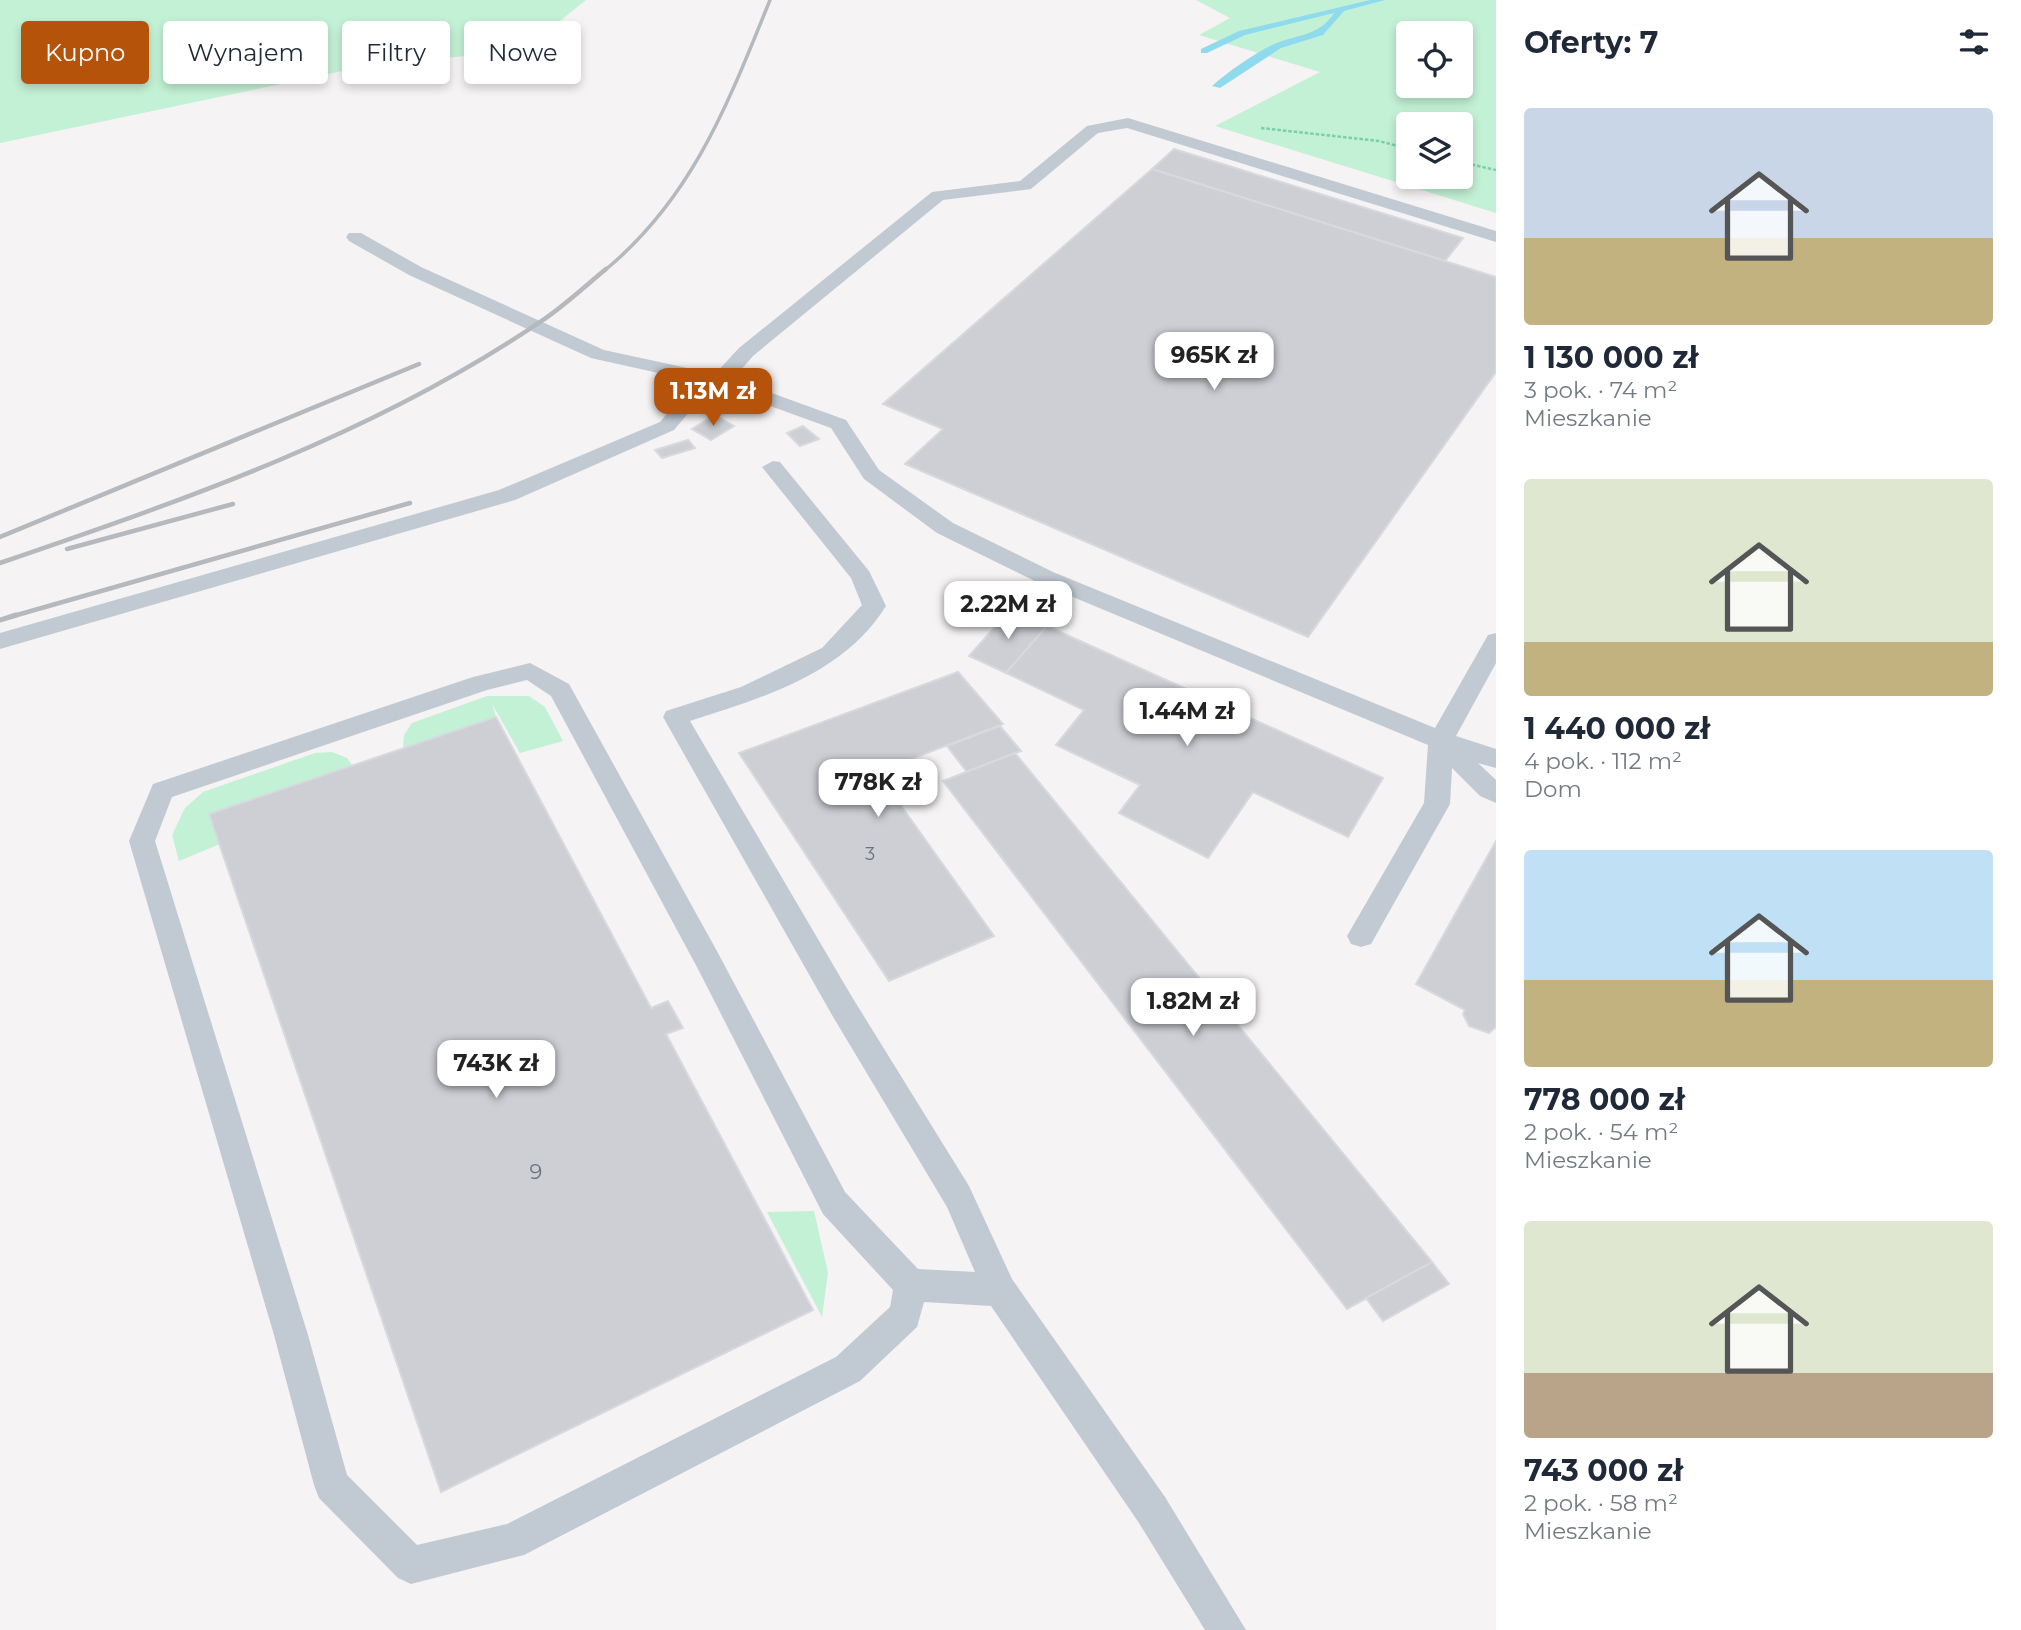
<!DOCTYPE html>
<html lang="pl">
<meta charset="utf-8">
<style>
body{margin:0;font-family:Montserrat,sans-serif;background:#f6f6f7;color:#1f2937;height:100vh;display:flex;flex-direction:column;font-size:26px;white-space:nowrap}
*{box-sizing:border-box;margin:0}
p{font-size:23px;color:#747a83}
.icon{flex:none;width:38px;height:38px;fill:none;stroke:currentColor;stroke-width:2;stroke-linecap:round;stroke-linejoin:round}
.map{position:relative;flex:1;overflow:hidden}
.details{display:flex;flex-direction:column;background:#fff;width:525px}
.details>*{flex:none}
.hud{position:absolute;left:21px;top:21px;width:665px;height:63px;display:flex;gap:14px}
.buttons{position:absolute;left:1396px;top:21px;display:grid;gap:14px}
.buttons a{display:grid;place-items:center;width:77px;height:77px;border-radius:7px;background:#fff;box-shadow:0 4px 10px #0003;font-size:35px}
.price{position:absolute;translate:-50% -60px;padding:0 16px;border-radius:14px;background:#fff;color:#222;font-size:23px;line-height:46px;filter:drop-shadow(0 2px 4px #0008)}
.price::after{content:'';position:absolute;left:50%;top:42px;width:21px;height:16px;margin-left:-10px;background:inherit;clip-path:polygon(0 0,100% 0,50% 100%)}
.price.active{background:#b45309;color:#fff}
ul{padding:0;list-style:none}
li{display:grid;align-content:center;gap:14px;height:371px;padding:0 28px}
li span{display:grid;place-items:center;height:217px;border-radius:7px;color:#555}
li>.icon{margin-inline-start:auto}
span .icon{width:126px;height:126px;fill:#fffc;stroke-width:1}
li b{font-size:30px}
h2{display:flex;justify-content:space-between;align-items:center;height:84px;padding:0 28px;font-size:30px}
.chip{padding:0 24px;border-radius:7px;background:#fff;box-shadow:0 4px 10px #0003;font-size:24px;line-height:63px}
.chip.active{background:#b45309;color:#fff}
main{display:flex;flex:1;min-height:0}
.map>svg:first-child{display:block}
</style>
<main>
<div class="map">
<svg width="1496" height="1630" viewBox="0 0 1496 1630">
<rect width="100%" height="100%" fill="#f5f3f3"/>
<g fill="#c3f1d5" fill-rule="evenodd">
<polygon points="0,0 586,0 524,50 366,66 0,143"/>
<path d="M1196,0H1496V213L1215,126L1320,72L1199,35L1230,18ZM1409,33H1461V86H1409ZM1409,124H1461V177H1409Z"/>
<polygon points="487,696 529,696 545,707 563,741 520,753 492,704 496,717 403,748 404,735 412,723"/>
<polygon points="332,752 347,758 352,765 210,814 220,844 179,861 172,835 185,808 203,792 315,753"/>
<polygon points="814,1211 828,1273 822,1317 767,1212"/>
</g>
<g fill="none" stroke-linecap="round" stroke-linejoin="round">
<path fill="#90daee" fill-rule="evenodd" d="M1370,0H1385L1344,11L1323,35L1281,48L1220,88L1212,86C1229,71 1252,55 1272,45C1296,34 1319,37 1334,13L1245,35L1207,53H1201V49L1239,31Z"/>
</g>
<g fill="#cdcfd5" stroke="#d7d9de" stroke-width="2">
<polygon points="1174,149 1463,238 1445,261 1152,169"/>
<polygon points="1152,169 1496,277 1496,372 1308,637 905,464 943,429 883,404"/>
<polygon points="715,415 734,426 711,440 692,429"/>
<polygon points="803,426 819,439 800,446 787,433"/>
<polygon points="688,440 695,448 662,458 655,450"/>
<polygon points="1011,609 1047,626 1006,673 969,656"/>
<polygon points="1047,626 1383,778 1348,837 1253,792 1208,858 1119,813 1140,785 1056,745 1084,710 1006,673"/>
<polygon points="958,672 1003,724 877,772 994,936 889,981 739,753"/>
<polygon points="496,717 651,1008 668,1001 683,1028 666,1034 813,1310 441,1492 209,814"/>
<polygon points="1000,726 1021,751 967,772 947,746"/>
<polygon points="1015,753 1432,1262 1347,1309 943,781"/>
<polygon points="1496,841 1496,1027 1489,1033 1469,1026 1463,1014 1465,1010 1416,984"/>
<polygon points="1432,1262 1449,1284 1383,1321 1366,1298"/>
</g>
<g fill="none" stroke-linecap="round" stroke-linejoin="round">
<g stroke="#7ad0a6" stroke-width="2.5" stroke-dasharray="3.5 2" stroke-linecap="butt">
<polyline points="1261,128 1379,141 1409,149"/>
<polyline points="1461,162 1496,170"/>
</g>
<g fill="#c1cad2" fill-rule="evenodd">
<polygon points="1128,118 1496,231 1496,242 1127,128 1098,133 1031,189 943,200 753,356 733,379 846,420 879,470 953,523 1053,572 1435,728 1488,635 1496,633 1496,663 1456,736 1496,749 1496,768 1478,763 1496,780 1496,803 1480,796 1452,768 1450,804 1371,944 1361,947 1351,944 1347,936 1424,803 1428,745 1037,582 937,533 864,479 831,428 712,385 674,430 515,500 0,649 0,633 499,490 660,422 694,381 591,358 409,275 349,241 346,237 349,233 361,233 421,267 604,350 715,374 739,348 932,192 1020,181 1087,126"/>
<path d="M773,461L780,462L869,571L886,606C844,674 762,698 690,721L852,997L969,1186L1012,1279L1165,1497L1246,1630H1205L1139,1523L991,1306L924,1302L917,1327L860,1381L524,1555L411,1584L398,1578L319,1498L314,1485L274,1335L129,841L153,784L473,677L530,663L569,684L718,953L845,1192L918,1269L975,1272L947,1207L832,1015L663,717L666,711L741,687L822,648L862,605L851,578L762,467ZM527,680L551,696L698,969L823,1214L893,1290L890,1307L836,1357L507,1524L417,1545L347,1475L308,1335L155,841L172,797L487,690Z"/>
</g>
<path stroke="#b5b8bd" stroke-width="3.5" d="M604,271C693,198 728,103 770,0"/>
<g stroke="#b5b8bd" stroke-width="4.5">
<polyline points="0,537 419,364"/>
<polyline points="67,549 233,504"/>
<path d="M0,563C187,499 375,434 540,322C563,307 584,287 606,269"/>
<polyline points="10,617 410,503"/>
</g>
<polyline stroke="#b5b8bd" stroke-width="5" points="0,620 16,615"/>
</g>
<g text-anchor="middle" stroke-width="6" stroke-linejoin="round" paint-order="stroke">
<g font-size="18" fill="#6b747e">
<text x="870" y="860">3</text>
</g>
<g font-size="21" fill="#6b747e">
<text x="536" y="1179">9</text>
</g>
</g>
</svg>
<div class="buttons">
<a><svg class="icon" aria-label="locate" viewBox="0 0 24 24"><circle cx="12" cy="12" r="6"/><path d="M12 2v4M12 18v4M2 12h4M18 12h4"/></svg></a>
<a><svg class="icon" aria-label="layers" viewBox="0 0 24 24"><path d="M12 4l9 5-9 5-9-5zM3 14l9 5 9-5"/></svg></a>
</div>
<b class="price" style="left:1214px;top:392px">965K zł</b>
<b class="price active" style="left:713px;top:428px">1.13M zł</b>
<b class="price" style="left:1008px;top:641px">2.22M zł</b>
<b class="price" style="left:1187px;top:748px">1.44M zł</b>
<b class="price" style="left:878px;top:819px">778K zł</b>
<b class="price" style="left:1193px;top:1038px">1.82M zł</b>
<b class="price" style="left:496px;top:1100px">743K zł</b>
<div class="hud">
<a class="chip active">Kupno</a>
<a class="chip">Wynajem</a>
<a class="chip">Filtry</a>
<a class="chip">Nowe</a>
</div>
</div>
<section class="details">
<h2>Oferty: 7<svg class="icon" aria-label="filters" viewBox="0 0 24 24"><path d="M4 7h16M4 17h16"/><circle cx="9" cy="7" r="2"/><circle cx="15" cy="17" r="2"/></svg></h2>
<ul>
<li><span style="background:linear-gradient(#c9d6e8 60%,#c2b280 0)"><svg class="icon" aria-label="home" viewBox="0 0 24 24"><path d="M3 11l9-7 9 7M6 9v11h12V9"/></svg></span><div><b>1 130 000 zł</b><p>3 pok. · 74 m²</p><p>Mieszkanie</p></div></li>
<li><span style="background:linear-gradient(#dfe7d0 75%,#c2b280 0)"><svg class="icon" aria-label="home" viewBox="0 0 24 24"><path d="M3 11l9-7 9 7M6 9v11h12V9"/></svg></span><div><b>1 440 000 zł</b><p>4 pok. · 112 m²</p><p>Dom</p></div></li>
<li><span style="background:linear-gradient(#bfe0f5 60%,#c2b280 0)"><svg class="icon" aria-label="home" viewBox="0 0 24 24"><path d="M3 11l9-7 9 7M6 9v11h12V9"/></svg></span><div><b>778 000 zł</b><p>2 pok. · 54 m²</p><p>Mieszkanie</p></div></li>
<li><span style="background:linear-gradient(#dfe7d0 70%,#b9a48a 0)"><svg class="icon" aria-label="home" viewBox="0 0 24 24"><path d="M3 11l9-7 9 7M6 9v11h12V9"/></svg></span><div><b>743 000 zł</b><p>2 pok. · 58 m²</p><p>Mieszkanie</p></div></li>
</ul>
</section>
</main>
